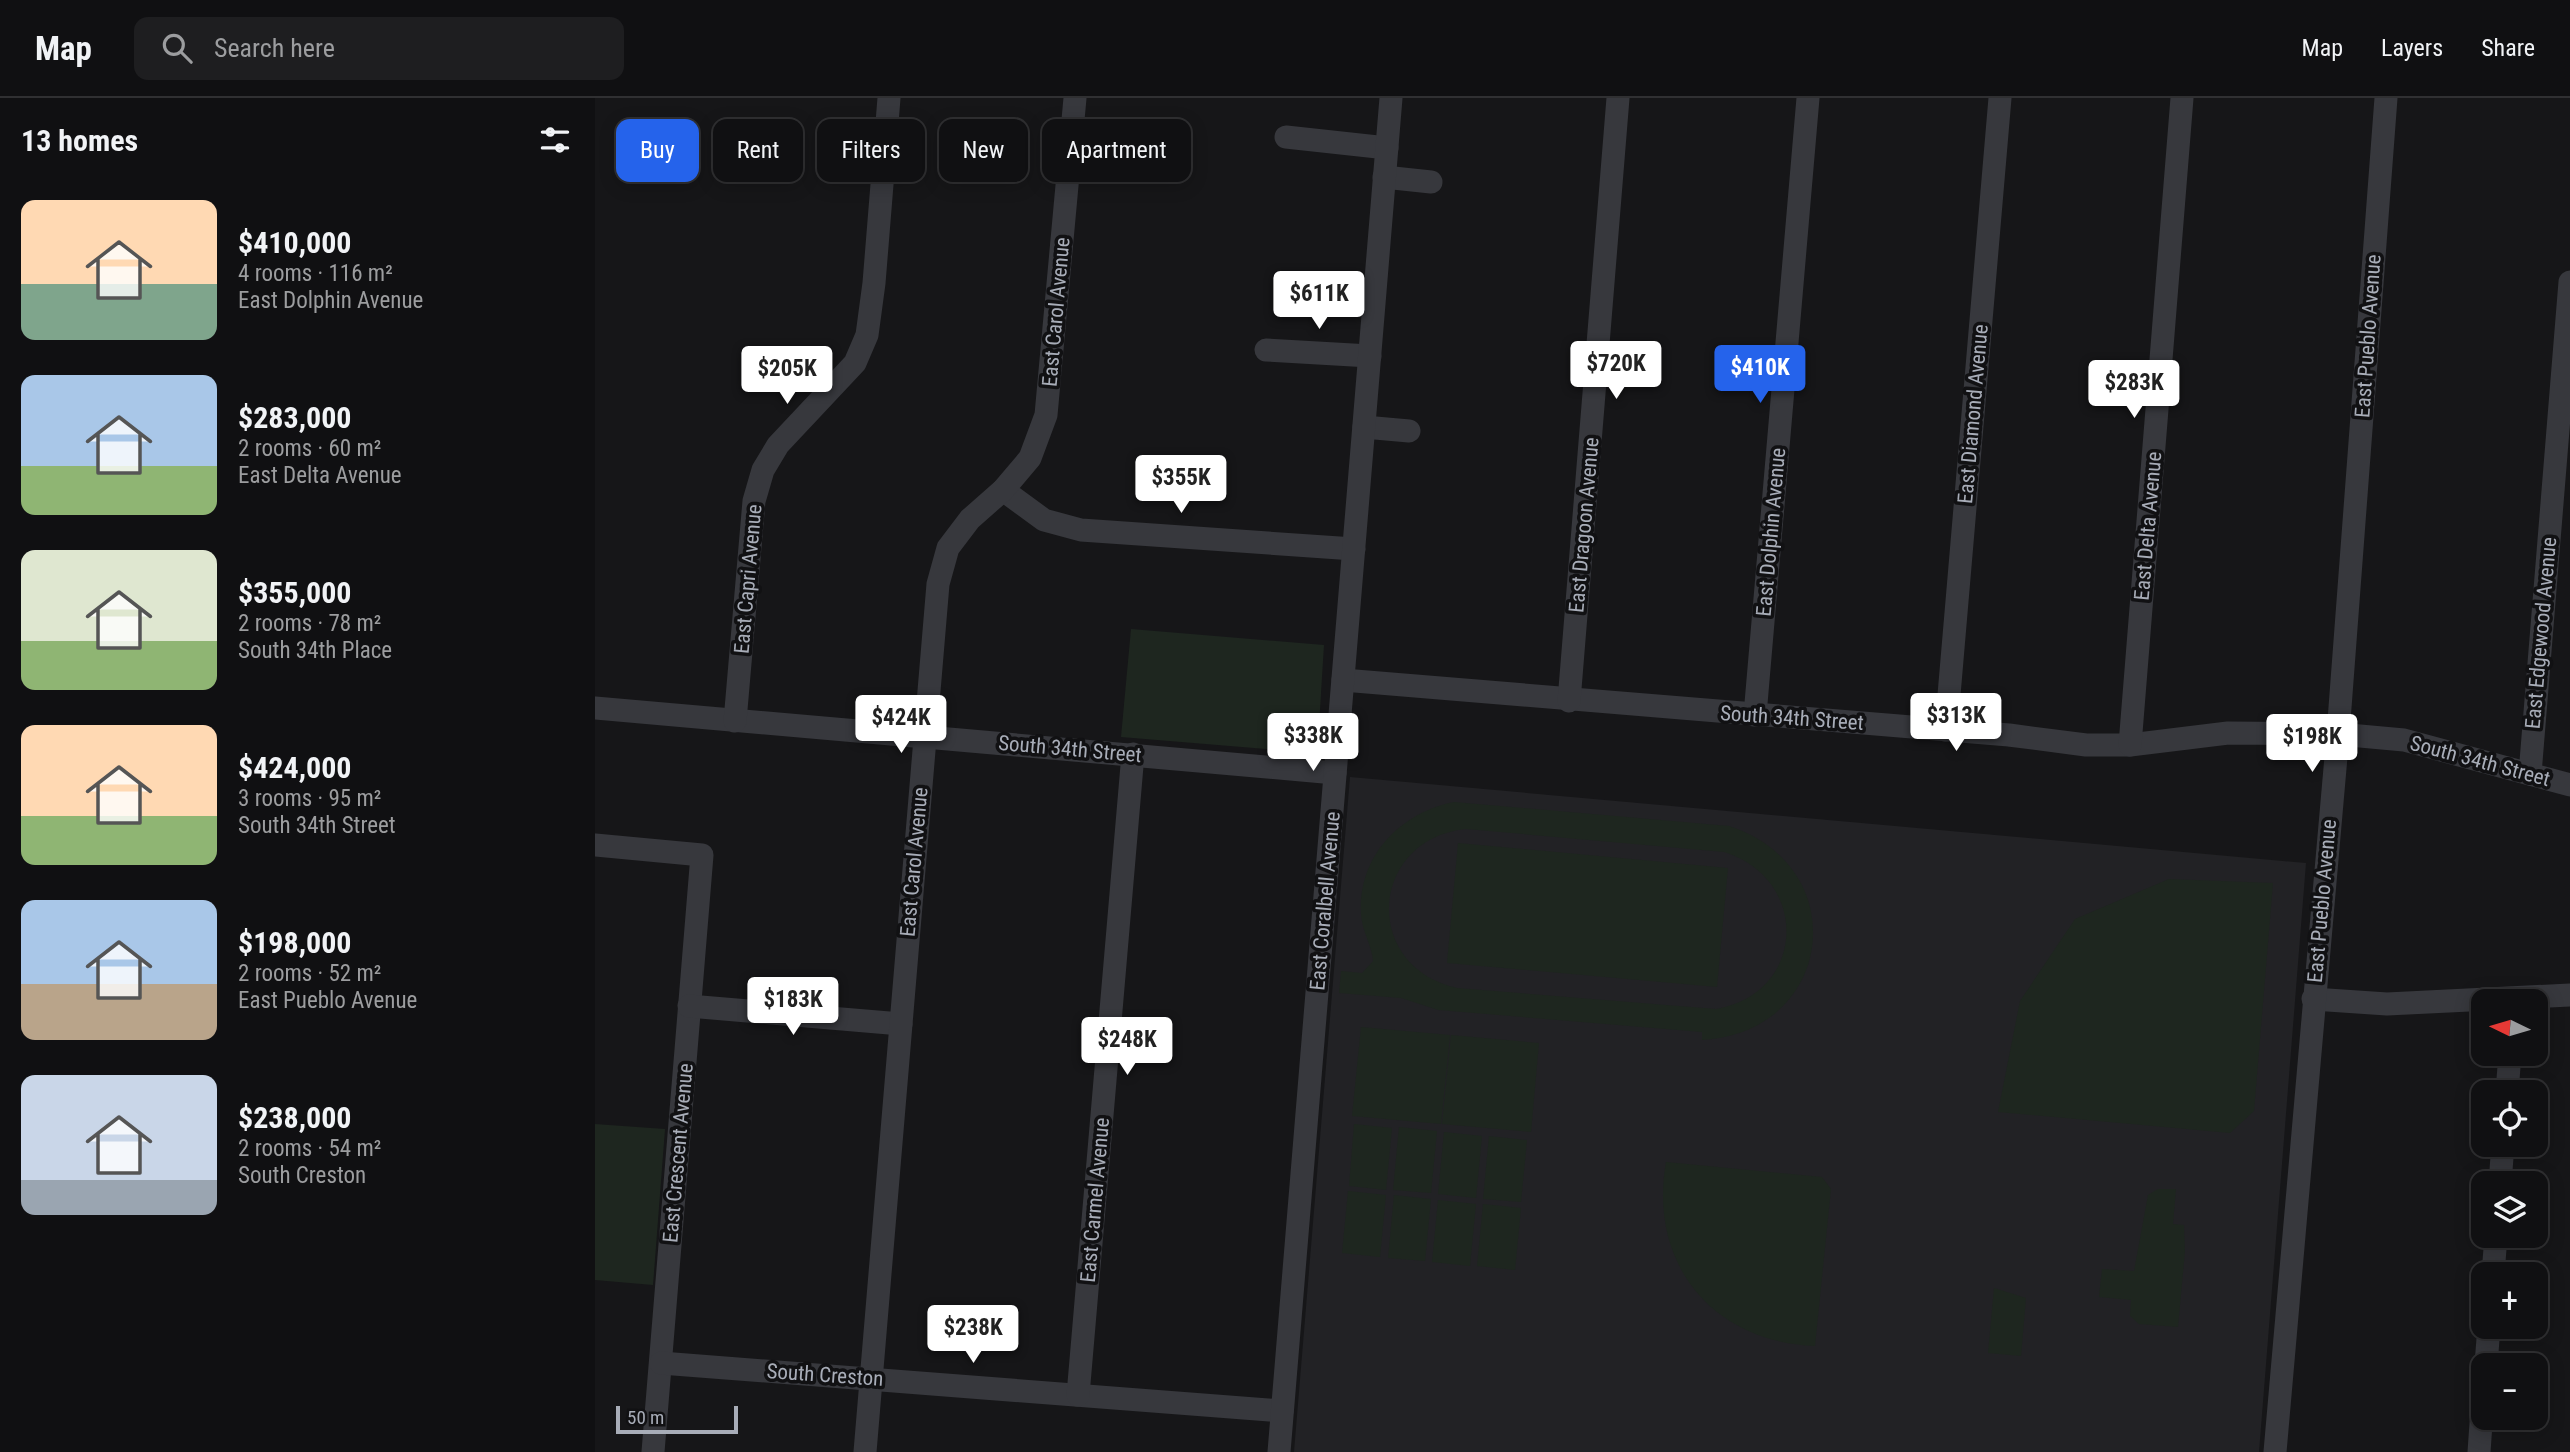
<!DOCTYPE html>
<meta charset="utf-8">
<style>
body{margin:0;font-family:"Roboto Condensed",sans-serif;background:#1e1e20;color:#f1f3f6;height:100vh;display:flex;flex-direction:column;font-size:26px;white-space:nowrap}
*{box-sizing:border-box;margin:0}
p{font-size:23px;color:#9c9d9f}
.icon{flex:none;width:38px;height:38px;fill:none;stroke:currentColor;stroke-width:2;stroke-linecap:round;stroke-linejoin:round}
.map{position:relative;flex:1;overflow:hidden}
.side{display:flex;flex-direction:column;background:#101012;width:595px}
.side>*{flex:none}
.hud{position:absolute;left:21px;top:21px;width:665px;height:63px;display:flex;gap:14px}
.needle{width:46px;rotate:275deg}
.tools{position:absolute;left:1876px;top:891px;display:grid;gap:14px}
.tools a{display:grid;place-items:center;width:77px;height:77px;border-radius:14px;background:#101012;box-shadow:0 4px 18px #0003,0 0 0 2px #303032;font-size:35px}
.scale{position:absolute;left:21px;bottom:18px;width:122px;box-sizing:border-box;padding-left:7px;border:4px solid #a8adb8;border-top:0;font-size:19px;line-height:24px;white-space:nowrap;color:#a8adb8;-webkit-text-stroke:5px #111113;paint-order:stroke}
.price{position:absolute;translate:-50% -60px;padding:0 16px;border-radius:7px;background:#fff;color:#222;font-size:23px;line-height:46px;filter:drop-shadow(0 2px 4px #0008)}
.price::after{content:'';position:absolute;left:50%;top:42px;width:21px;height:16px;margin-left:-10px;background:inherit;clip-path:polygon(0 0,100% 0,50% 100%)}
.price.selected{background:#2563eb;color:#fff}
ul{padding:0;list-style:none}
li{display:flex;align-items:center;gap:21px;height:175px;padding:0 21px}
li span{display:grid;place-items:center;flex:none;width:196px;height:140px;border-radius:14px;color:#555}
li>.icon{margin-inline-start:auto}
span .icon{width:84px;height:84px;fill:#fffc;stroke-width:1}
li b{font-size:30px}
h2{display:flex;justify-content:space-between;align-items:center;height:84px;padding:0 21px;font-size:30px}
.pill{padding:0 24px;border-radius:14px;background:#101012;box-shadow:0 4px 18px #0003,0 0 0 2px #303032;font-size:24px;line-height:63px}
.pill.selected{background:#2563eb;color:#fff}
header{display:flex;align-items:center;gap:42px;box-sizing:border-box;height:98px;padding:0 35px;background:#101012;border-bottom:2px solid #303032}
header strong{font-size:33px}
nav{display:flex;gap:38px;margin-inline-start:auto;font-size:24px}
.search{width:490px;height:63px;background:#1e1e20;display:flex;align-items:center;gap:18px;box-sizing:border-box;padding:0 24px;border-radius:14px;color:#9c9d9f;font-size:26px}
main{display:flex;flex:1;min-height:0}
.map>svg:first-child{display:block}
</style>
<header>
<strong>Map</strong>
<div class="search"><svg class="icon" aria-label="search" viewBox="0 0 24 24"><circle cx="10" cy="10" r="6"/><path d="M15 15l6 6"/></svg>Search here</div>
<nav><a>Map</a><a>Layers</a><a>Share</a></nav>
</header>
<main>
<section class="side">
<h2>13 homes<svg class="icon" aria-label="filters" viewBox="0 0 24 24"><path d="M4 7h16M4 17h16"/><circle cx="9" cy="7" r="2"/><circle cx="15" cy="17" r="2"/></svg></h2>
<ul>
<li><span style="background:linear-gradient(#ffd9b3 60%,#7fa58c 0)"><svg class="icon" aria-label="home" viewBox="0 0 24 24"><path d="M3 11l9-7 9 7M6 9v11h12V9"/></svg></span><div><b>$410,000</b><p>4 rooms · 116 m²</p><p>East Dolphin Avenue</p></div></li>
<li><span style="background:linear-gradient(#a9c7e8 65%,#8fb573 0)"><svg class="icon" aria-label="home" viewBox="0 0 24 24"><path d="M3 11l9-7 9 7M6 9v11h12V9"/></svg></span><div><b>$283,000</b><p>2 rooms · 60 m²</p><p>East Delta Avenue</p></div></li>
<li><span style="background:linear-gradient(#dfe7d0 65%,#8fb573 0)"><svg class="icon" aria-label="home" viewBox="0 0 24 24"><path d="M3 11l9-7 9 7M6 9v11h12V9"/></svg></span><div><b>$355,000</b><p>2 rooms · 78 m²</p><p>South 34th Place</p></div></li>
<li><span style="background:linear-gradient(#ffd9b3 65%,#8fb573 0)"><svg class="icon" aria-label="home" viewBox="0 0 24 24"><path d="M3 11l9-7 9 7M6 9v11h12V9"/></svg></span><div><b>$424,000</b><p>3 rooms · 95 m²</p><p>South 34th Street</p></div></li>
<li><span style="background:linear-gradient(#a9c7e8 60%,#b9a48a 0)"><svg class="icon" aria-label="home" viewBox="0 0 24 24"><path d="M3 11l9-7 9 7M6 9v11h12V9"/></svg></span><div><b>$198,000</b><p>2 rooms · 52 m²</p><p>East Pueblo Avenue</p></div></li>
<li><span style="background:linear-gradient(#c9d6e8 75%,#9aa5b1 0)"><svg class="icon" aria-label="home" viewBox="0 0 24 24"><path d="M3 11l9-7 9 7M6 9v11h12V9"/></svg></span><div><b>$238,000</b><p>2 rooms · 54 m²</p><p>South Creston</p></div></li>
</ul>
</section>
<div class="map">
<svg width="1975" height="1354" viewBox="0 0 1975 1354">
<rect width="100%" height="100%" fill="#161618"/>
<polygon fill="#222225" points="755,679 1711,765 1664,1354 699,1354"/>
<g fill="#1e261f" fill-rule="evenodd">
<polygon points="536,531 729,547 723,644 712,651 694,653 526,639"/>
<path d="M859,704L1134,728C1260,769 1239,935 1107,942V934L843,912L806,900L744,895L746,873L767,875L778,863C777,848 767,833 766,816C763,758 805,715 859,704ZM871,731L1129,754C1216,781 1211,896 1121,911L862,890C766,869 774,741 871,731Z"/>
<polygon points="863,745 1133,770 1122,889 852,865"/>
<polygon points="1574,781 1678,785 1659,1013 1635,1035 1403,1014 1425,903 1480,821"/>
<polygon points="766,929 855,937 846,1026 757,1018"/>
<polygon points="856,937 944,945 936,1034 847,1026"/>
<polygon points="0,1026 70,1031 58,1187 0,1182"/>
<polygon points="759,1026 797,1030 791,1092 754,1088"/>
<polygon points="804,1029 842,1033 836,1095 798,1092"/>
<polygon points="849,1034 887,1038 881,1100 843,1096"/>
<polygon points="894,1038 932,1042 926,1104 888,1101"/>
<path d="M1071,1064L1227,1079L1236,1091L1220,1248C1117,1244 1053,1165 1071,1064Z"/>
<polygon points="1563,1091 1581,1091 1578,1126 1589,1127 1590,1153 1583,1229 1544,1226 1535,1218 1536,1202 1504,1199 1507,1171 1539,1173 1553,1097"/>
<polygon points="753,1093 791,1097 785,1159 747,1155"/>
<polygon points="799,1097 836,1101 830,1163 793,1160"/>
<polygon points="843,1102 881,1106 875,1168 837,1164"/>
<polygon points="888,1106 926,1110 920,1172 882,1168"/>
<polygon points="1399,1190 1431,1200 1426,1258 1393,1255"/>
</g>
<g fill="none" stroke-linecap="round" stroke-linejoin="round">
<g stroke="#37383d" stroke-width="23">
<polyline points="691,39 792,50"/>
<polyline points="789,79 836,84"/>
<polyline points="671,252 775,258"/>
<polyline points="769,329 814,333"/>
<polyline points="408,392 449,422 486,432 759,451"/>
<polyline points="748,582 1414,637 1491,647 1535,647 1633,635 1743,636 1809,642 1975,687"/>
<polyline points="974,603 1023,0"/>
<polyline points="0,610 740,675"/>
<polyline points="1160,617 1213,0"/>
<polyline points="140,623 159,403 168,372 183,347 260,265 272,237 279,185 294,0"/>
<polyline points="1351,632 1405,0"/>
<polyline points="1535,647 1587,0"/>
<polyline points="1935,676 1975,184"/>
<polyline points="0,747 107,757 58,1354"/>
<polyline points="1718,901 1792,906 1975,897"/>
<polyline points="94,908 306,926"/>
<polyline points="1912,994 1915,956"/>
<polyline points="1905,1085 1908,1046"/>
<polyline points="1898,1176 1901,1138"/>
<polyline points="66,1265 687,1313"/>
<polyline points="1891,1267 1894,1228"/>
<polyline points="483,1297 538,656"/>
<polyline points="270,1354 343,486 353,450 375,421 408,392 435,360 451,317 480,0"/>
<polyline points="684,1354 796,0"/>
<polyline points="1680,1354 1743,636 1791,0"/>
<polyline points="1884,1354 1888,1297"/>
</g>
</g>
<g text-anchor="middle" stroke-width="7" stroke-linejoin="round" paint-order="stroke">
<g font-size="21" fill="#a8adb8" stroke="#111113">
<text transform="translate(461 214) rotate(-85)" y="7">East Carol Avenue</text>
<text transform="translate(1773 238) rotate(-86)" y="7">East Pueblo Avenue</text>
<text transform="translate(1378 316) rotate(-85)" y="7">East Diamond Avenue</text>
<text transform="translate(989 427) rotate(-85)" y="7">East Dragoon Avenue</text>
<text transform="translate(1553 428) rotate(-85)" y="7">East Delta Avenue</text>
<text transform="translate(1176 434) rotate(-85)" y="7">East Dolphin Avenue</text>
<text transform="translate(153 481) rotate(-85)" y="7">East Capri Avenue</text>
<text transform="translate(1946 535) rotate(-85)" y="7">East Edgewood Avenue</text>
<text transform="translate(1197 620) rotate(4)" y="7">South 34th Street</text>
<text transform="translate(475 651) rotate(5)" y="7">South 34th Street</text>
<text transform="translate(1885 663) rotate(15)" y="7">South 34th Street</text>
<text transform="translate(319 764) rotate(-85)" y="7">East Carol Avenue</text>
<text transform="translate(730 803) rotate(-85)" y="7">East Coralbell Avenue</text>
<text transform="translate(1727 803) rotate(-85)" y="7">East Pueblo Avenue</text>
<text transform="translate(83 1055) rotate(-85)" y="7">East Crescent Avenue</text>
<text transform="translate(500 1102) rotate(-85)" y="7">East Carmel Avenue</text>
<text transform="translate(230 1277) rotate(4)" y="7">South Creston</text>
</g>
</g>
</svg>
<div class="tools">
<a><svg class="needle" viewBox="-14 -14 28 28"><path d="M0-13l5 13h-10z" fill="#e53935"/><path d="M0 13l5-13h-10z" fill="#9c9d9f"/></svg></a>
<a><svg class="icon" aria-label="locate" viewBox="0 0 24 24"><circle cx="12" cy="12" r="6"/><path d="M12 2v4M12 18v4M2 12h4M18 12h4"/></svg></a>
<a><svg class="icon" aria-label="layers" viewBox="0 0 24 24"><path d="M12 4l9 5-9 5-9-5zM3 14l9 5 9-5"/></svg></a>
<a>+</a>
<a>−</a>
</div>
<div class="scale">50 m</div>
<b class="price" style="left:724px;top:233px">$611K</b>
<b class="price" style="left:1021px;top:303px">$720K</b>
<b class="price selected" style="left:1165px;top:307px">$410K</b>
<b class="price" style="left:192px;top:308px">$205K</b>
<b class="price" style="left:1539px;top:322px">$283K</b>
<b class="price" style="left:586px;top:417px">$355K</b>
<b class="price" style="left:1361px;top:655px">$313K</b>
<b class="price" style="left:306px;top:657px">$424K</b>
<b class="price" style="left:718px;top:675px">$338K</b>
<b class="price" style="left:1717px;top:676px">$198K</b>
<b class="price" style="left:198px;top:939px">$183K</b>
<b class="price" style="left:532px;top:979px">$248K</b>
<b class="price" style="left:378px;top:1267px">$238K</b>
<div class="hud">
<a class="pill selected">Buy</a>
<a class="pill">Rent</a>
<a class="pill">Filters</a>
<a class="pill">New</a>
<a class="pill">Apartment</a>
</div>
</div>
</main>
